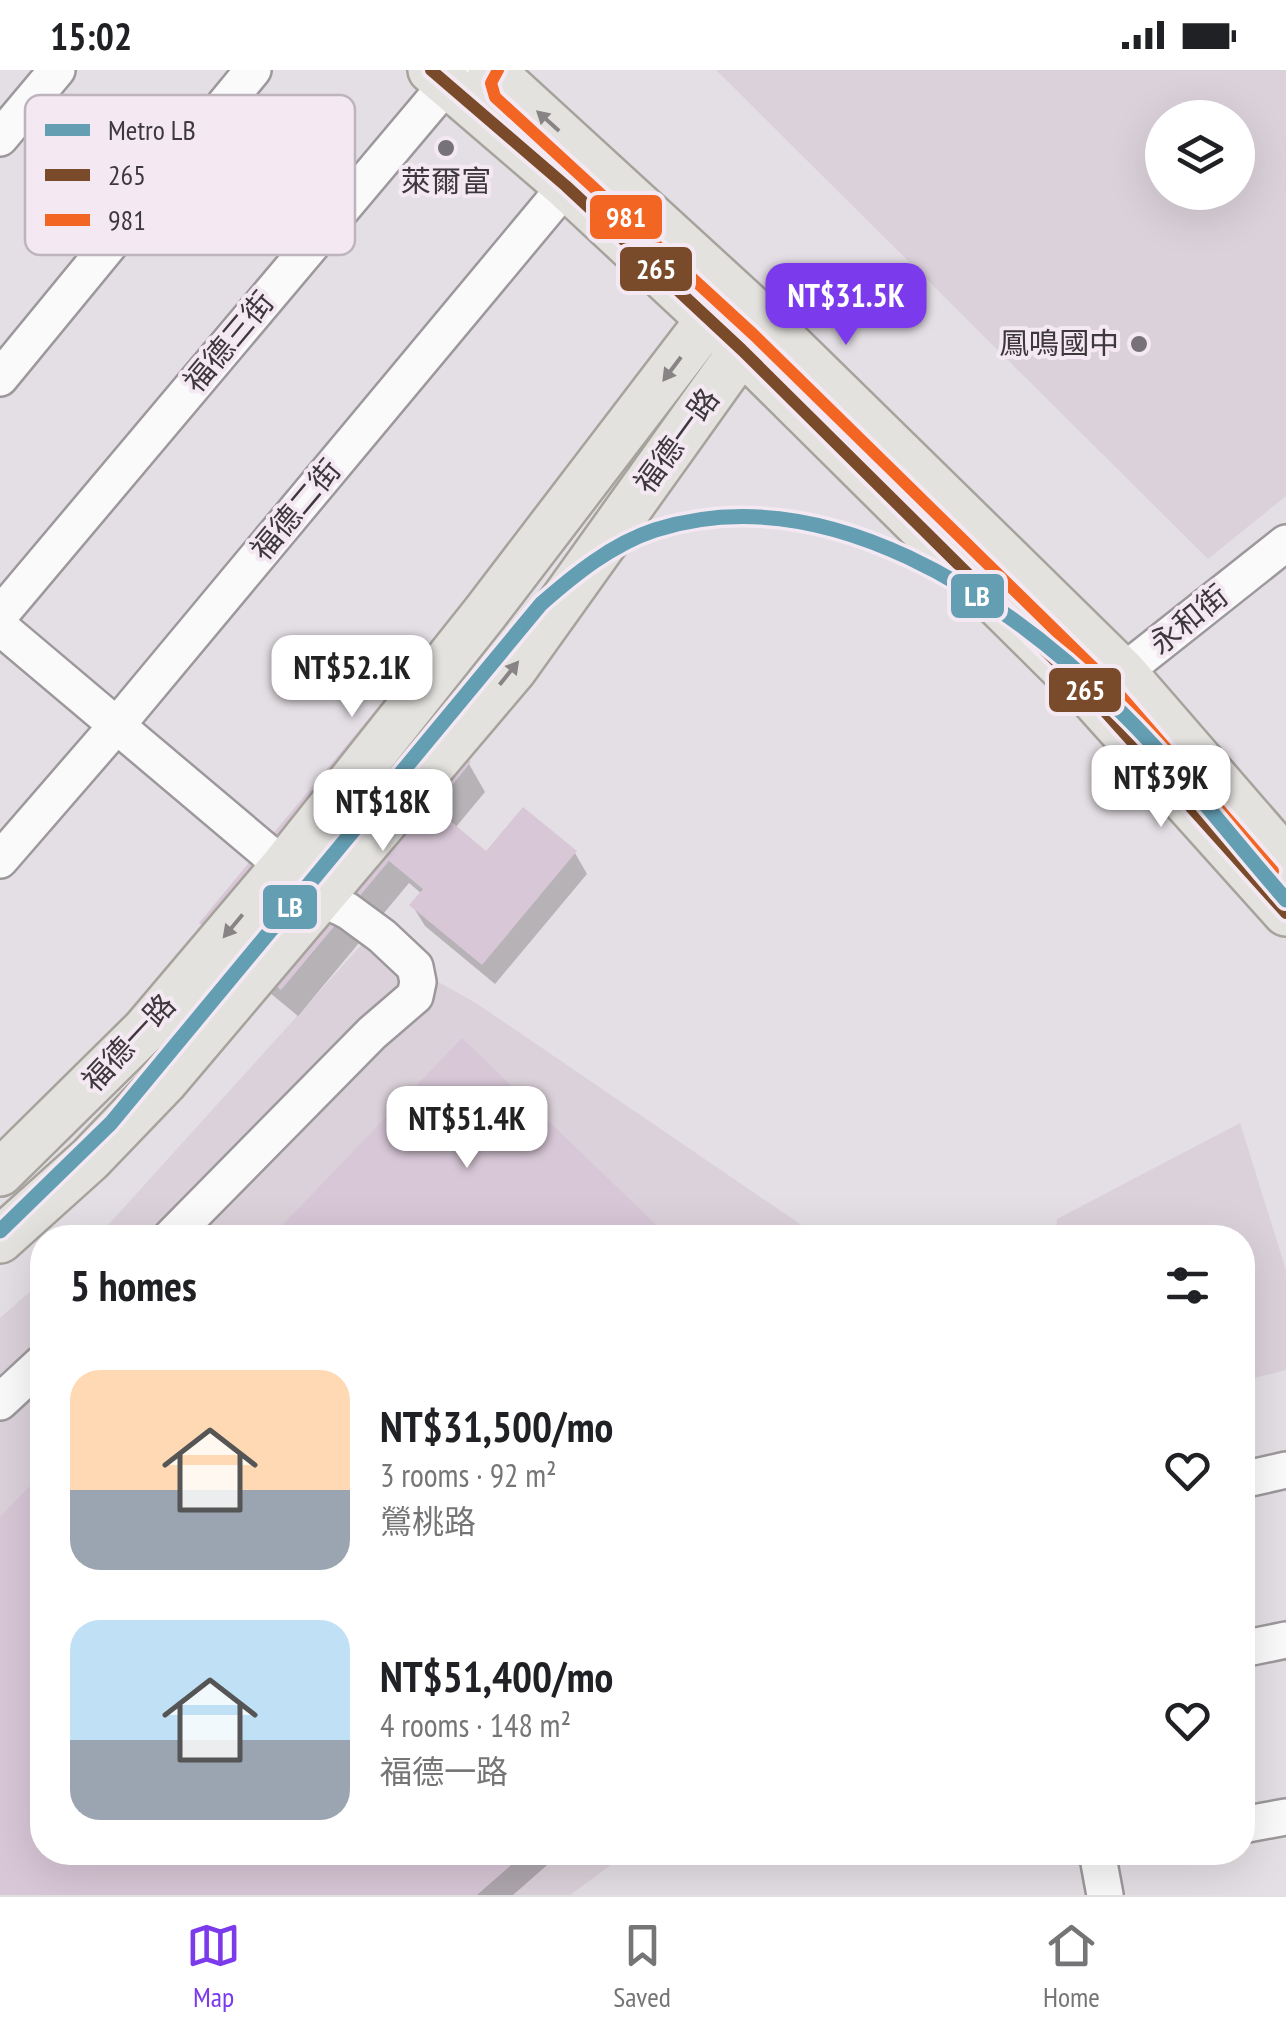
<!DOCTYPE html>
<meta charset="utf-8">
<style>
body{margin:0;font-family:"PT Sans Narrow","Noto Sans TC",sans-serif;background:#f2f2f2;color:#202124;height:100vh;display:flex;flex-direction:column;font-size:38px;white-space:nowrap}
*{box-sizing:border-box;margin:0}
p{font-size:32px;color:#757577}
.icon{flex:none;width:55px;height:55px;fill:none;stroke:currentColor;stroke-width:2;stroke-linecap:round;stroke-linejoin:round}
.map{position:relative;flex:1;overflow:hidden}
.side{position:absolute;left:30px;top:1155px;width:1225px;height:640px;display:flex;flex-direction:column;background:#fff;border-radius:40px;box-shadow:0 10px 40px #0002}
.side>*{flex:none}
.tools{position:absolute;left:1145px;top:30px;display:grid;gap:20px}
.tools a{display:grid;place-items:center;width:110px;height:110px;border-radius:50%;background:#fff;box-shadow:0 10px 40px #0002;font-size:50px}
.price{position:absolute;translate:-50% -85px;padding:0 22px;border-radius:20px;background:#fff;color:#222;font-size:32px;line-height:65px;filter:drop-shadow(0 2px 5px #0008)}
.price::after{content:'';position:absolute;left:50%;top:60px;width:30px;height:22px;margin-left:-15px;background:inherit;clip-path:polygon(0 0,100% 0,50% 100%)}
.price.current{background:#7c3aed;color:#fff}
ul{padding:0;list-style:none}
li{display:flex;align-items:center;gap:30px;height:250px;padding:0 40px}
li span{display:grid;place-items:center;flex:none;width:280px;height:200px;border-radius:30px;color:#555}
li>.icon{margin-inline-start:auto}
span .icon{width:120px;height:120px;fill:#fffc;stroke-width:1}
li b{font-size:42px}
h2{display:flex;justify-content:space-between;align-items:center;height:120px;padding:0 40px;font-size:42px}
.status{display:flex;justify-content:space-between;align-items:center;height:70px;padding:0 50px;background:#fff;direction:ltr}
.status svg{height:28px;fill:currentColor}
.menu{display:flex;justify-content:space-around;align-items:center;height:140px;border-top:2px solid #e0e0e0;background:#fff;font-size:28px;color:#757577}
.menu a{display:grid;justify-items:center;gap:5px}
.menu .current{color:#7c3aed}
.map>svg:first-child{display:block}
</style>
<div class="status"><b>15:02</b><svg viewBox="0 0 49 12"><path d="M0 12V9h3v3zM5 12V6h3v6zM10 12V3h3v9zM15 12V0h3v12zM26 1h20v11H26zM47 4h2v5h-2z"/></svg></div>
<div class="map">
<svg width="1286" height="1825" viewBox="0 0 1286 1825">
<rect width="100%" height="100%" fill="#e4dfe4"/>
<g fill="#dbd1da" fill-rule="evenodd">
<path d="M716,0H1286V426L1208,489ZM1162,48H1238V122H1162Z"/>
<polygon points="365,871 476,933 819,1167 93,1168 109,1154"/>
<polygon points="1240,1053 1286,1200 1286,1300 1243,1311 1242,1168 1056,1167 1057,1149"/>
<polygon points="42,1211 42,1782 627,1783 570,1825 0,1825 0,1248"/>
</g>
<g fill="#0003">
<polygon points="390,628 469,694 485,722 455,758 486,784 575,783 587,804 495,914 425,856 412,835 422,824 409,813 298,946 218,880"/>
<polygon points="42,1407 42,1782 562,1782 513,1825 0,1825 0,1451"/>
</g>
<g fill="#d8c7d7">
<polygon points="389,624 471,692 434,737 486,781 523,737 577,781 482,895 409,835 423,819 389,791 281,920 199,853"/>
<polygon points="462,968 670,1168 270,1168"/>
<polygon points="42,1403 42,1782 526,1782 477,1825 0,1825 0,1447"/>
</g>
<g fill="none" stroke-linecap="round" stroke-linejoin="round">
<g stroke="#9c989b" stroke-width="40">
<g id="minor">
<polyline points="0,68 57,0"/>
<polyline points="0,308 253,0"/>
<polyline points="0,545 459,0"/>
<polyline points="0,557 320,827 348,841 382,866 415,897 418,912 415,926 372,963 170,1168"/>
<polyline points="1103,618 1286,473"/>
<polyline points="0,790 117,655 582,97"/>
<polyline points="0,1332 42,1293"/>
<polyline points="1242,1410 1286,1400"/>
<polyline points="1242,1579 1286,1570"/>
<polyline points="1242,1755 1286,1747"/>
<polyline points="1097,1782 1105,1825"/>
</g>
</g>
<g stroke="#a6a29c" stroke-width="50">
<g id="major">
<polyline points="431,0 566,116 742,280 1092,627 1286,843"/>
<polyline points="491,0 766,252 1124,603 1286,790"/>
<polyline points="0,1103 145,960 284,796 485,543 731,221"/>
<polyline points="0,1170 90,1089 164,1012 514,599 742,280 766,252"/>
</g>
</g>
<use href="#minor" stroke="#fbfafb" stroke-width="35"/>
<use href="#major" stroke="#e4e2df" stroke-width="45"/>
<g stroke="#f4e9f3" stroke-width="20">
<polyline id="bus-1" points="431,0 566,116 742,280 1092,627 1286,843"/>
</g>
<g stroke="#f4e9f3" stroke-width="20">
<polyline id="bus-2" points="498,0 491,13 495,27 754,265 1111,615 1273,801"/>
</g>
<use href="#bus-1" stroke="#7a4b2a" stroke-width="12"/>
<use href="#bus-2" stroke="#f26522" stroke-width="12"/>
<g stroke="#f4e9f3" stroke-width="22">
<path id="metro-1" d="M0,1161L111,1053L541,534C574,505 612,474 655,460C826,406 1004,526 1121,642C1180,700 1231,767 1286,830"/>
</g>
<use href="#metro-1" stroke="#639eb2" stroke-width="15"/>
</g>
<defs><path id="oneway-solid" d="M-6-.8H1V-3.2L6.5 0L1 3.2V.8H-6Z" transform="scale(2.5)"/></defs>
<g fill="#888485">
<use href="#oneway-solid" transform="translate(548 51) rotate(-138)"/>
<use href="#oneway-solid" transform="translate(672 299) rotate(127)"/>
<use href="#oneway-solid" transform="translate(509 603) rotate(-51)"/>
<use href="#oneway-solid" transform="translate(233 856) rotate(130)"/>
</g>
<g fill="#777277" stroke="#f4e9f3" stroke-width="4">
<circle cx="446" cy="78" r="10"/>
<circle cx="1139" cy="274" r="10"/>
</g>
<g text-anchor="middle" stroke-width="8" stroke-linejoin="round" paint-order="stroke">
<g font-size="30" fill="#3d383c" stroke="#f4e9f3">
<text x="446" y="122">萊爾富</text>
<text x="1119" y="284" text-anchor="end">鳳鳴國中</text>
</g>
<g font-size="30" fill="#3d383c" stroke="#f4e9f3">
<text transform="translate(229 272) rotate(-50)" y="10">福德三街</text>
<text transform="translate(677 371) rotate(-54)" y="10">福德一路</text>
<text transform="translate(296 440) rotate(-50)" y="10">福德二街</text>
<text transform="translate(1189 550) rotate(-39)" y="10">永和街</text>
<text transform="translate(129 973) rotate(-47)" y="10">福德一路</text>
</g>
</g>
<rect x="25" y="25" width="330" height="160" rx="15" fill="#f4e9f3" stroke="#bdb4bc" stroke-width="2.5"/>
<rect x="45" y="54" width="45" height="12" fill="#639eb2"/>
<rect x="45" y="99" width="45" height="12" fill="#7a4b2a"/>
<rect x="45" y="144" width="45" height="12" fill="#f26522"/>
<g font-size="28" fill="#3d383c">
<text x="108" y="70">Metro LB</text>
<text x="108" y="115">265</text>
<text x="108" y="160">981</text>
</g>
<g stroke="#f4e9f3" stroke-width="4">
<rect x="588" y="123" width="76" height="48" rx="10" fill="#f26522"/>
<rect x="618" y="175" width="76" height="48" rx="10" fill="#7a4b2a"/>
<rect x="949" y="502" width="57" height="48" rx="10" fill="#639eb2"/>
<rect x="1047" y="596" width="76" height="48" rx="10" fill="#7a4b2a"/>
<rect x="261" y="813" width="58" height="48" rx="10" fill="#639eb2"/>
</g>
<g font-size="28" text-anchor="middle" font-weight="bold" fill="#fff">
<text x="626" y="157">981</text>
<text x="656" y="209">265</text>
<text x="977" y="536">LB</text>
<text x="1085" y="630">265</text>
<text x="290" y="847">LB</text>
</g>
</svg>
<div class="tools">
<a><svg class="icon" aria-label="layers" viewBox="0 0 24 24"><path d="M12 4l9 5-9 5-9-5zM3 14l9 5 9-5"/></svg></a>
</div>
<b class="price current" style="left:846px;top:278px">NT$31.5K</b>
<b class="price" style="left:352px;top:650px">NT$52.1K</b>
<b class="price" style="left:1161px;top:760px">NT$39K</b>
<b class="price" style="left:383px;top:784px">NT$18K</b>
<b class="price" style="left:467px;top:1101px">NT$51.4K</b>
<section class="side">
<h2>5 homes<svg class="icon" aria-label="filters" viewBox="0 0 24 24"><path d="M4 7h16M4 17h16"/><circle cx="9" cy="7" r="2"/><circle cx="15" cy="17" r="2"/></svg></h2>
<ul>
<li><span style="background:linear-gradient(#ffd9b3 60%,#9aa5b1 0)"><svg class="icon" aria-label="home" viewBox="0 0 24 24"><path d="M3 11l9-7 9 7M6 9v11h12V9"/></svg></span><div><b>NT$31,500/mo</b><p>3 rooms · 92 m²</p><p>鶯桃路</p></div><svg class="icon" aria-label="heart" viewBox="0 0 24 24"><path d="M12 20l-8-8c-3-5 5-10 8-4 3-6 11-1 8 4z"/></svg></li>
<li><span style="background:linear-gradient(#bfe0f5 60%,#9aa5b1 0)"><svg class="icon" aria-label="home" viewBox="0 0 24 24"><path d="M3 11l9-7 9 7M6 9v11h12V9"/></svg></span><div><b>NT$51,400/mo</b><p>4 rooms · 148 m²</p><p>福德一路</p></div><svg class="icon" aria-label="heart" viewBox="0 0 24 24"><path d="M12 20l-8-8c-3-5 5-10 8-4 3-6 11-1 8 4z"/></svg></li>
</ul>
</section>
</div>
<nav class="menu">
<a class="current"><svg class="icon" aria-label="map" viewBox="0 0 24 24"><path d="M3 6l6-2 6 2 6-2v14l-6 2-6-2-6 2zM9 4v14M15 6v14"/></svg>Map</a>
<a><svg class="icon" aria-label="saved" viewBox="0 0 24 24"><path d="M7 4h10v16l-5-4-5 4z"/></svg>Saved</a>
<a><svg class="icon" aria-label="home" viewBox="0 0 24 24"><path d="M3 11l9-7 9 7M6 9v11h12V9"/></svg>Home</a>
</nav>
